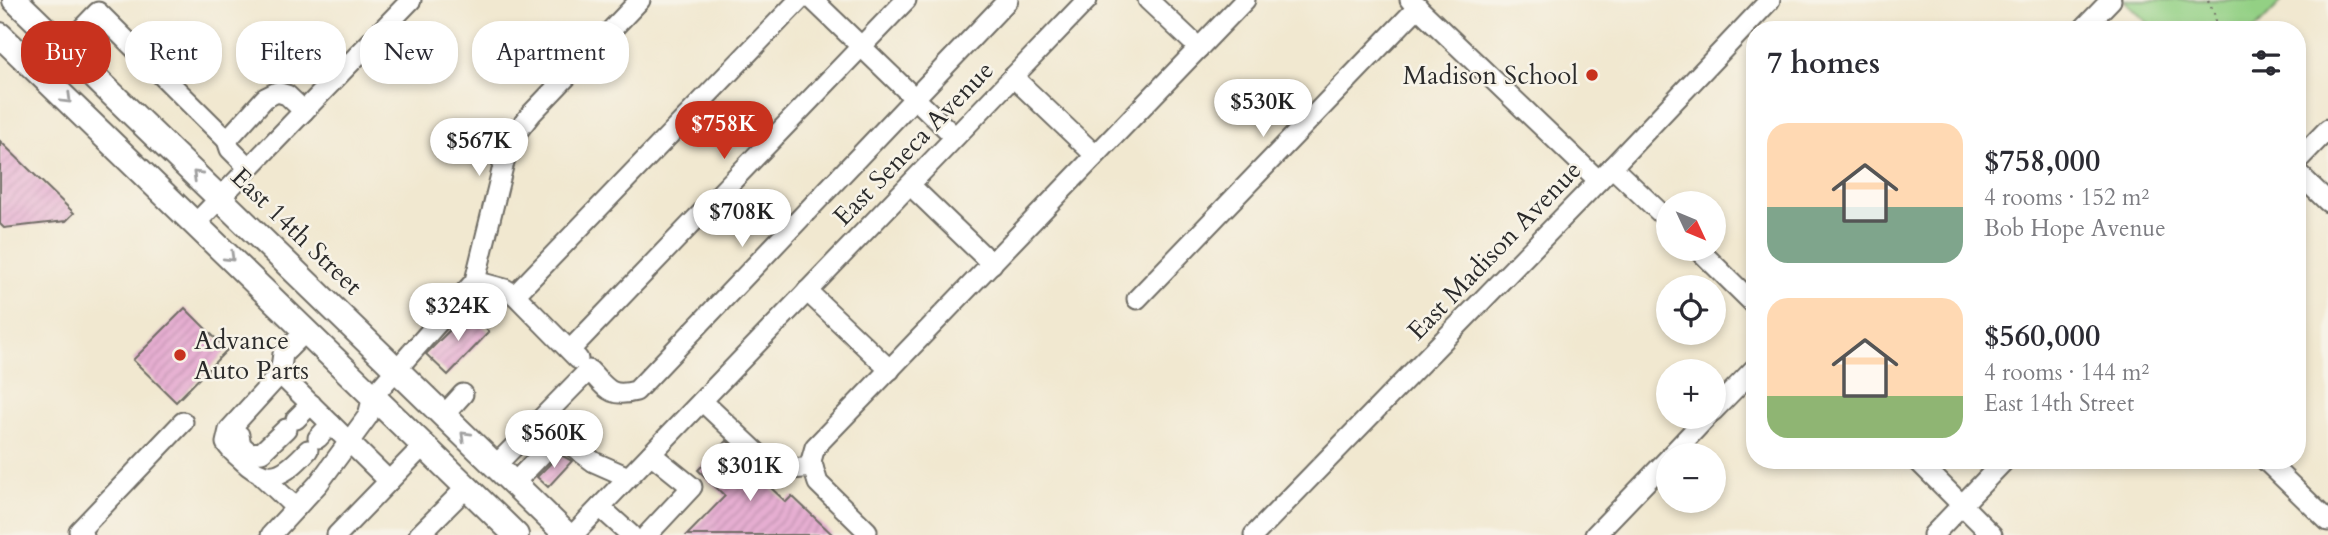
<!DOCTYPE html>
<meta charset="utf-8">
<style>
body{margin:0;font-family:Cardo,serif;background:#f2f2f3;color:#2b2b33;height:100vh;display:flex;flex-direction:column;font-size:26px;white-space:nowrap}
*{box-sizing:border-box;margin:0}
p{font-size:23px;color:#7c7c81}
.icon{flex:none;width:38px;height:38px;fill:none;stroke:currentColor;stroke-width:2;stroke-linecap:round;stroke-linejoin:round}
.map{position:relative;flex:1;overflow:hidden}
.drawer{position:absolute;left:1746px;top:21px;width:560px;height:448px;display:flex;flex-direction:column;background:#fff;border-radius:28px;box-shadow:0 4px 10px #0003}
.drawer>*{flex:none}
.banner{position:absolute;left:21px;top:21px;width:665px;height:63px;display:flex;gap:14px}
.needle{width:46px;rotate:134deg}
.controls{position:absolute;left:1656px;top:191px;display:grid;gap:14px}
.controls a{display:grid;place-items:center;width:70px;height:70px;border-radius:50%;background:#fff;box-shadow:0 4px 10px #0003;font-size:35px}
.price{position:absolute;translate:-50% -60px;padding:0 16px;border-radius:24px;background:#fff;color:#222;font-size:23px;line-height:46px;filter:drop-shadow(0 2px 4px #0008)}
.price::after{content:'';position:absolute;left:50%;top:42px;width:21px;height:16px;margin-left:-10px;background:inherit;clip-path:polygon(0 0,100% 0,50% 100%)}
.price.on{background:#c8321e;color:#fff}
ul{padding:0;list-style:none}
li{display:flex;align-items:center;gap:21px;height:175px;padding:0 21px}
li span{display:grid;place-items:center;flex:none;width:196px;height:140px;border-radius:21px;color:#555}
li>.icon{margin-inline-start:auto}
span .icon{width:84px;height:84px;fill:#fffc;stroke-width:1}
li b{font-size:30px}
h2{display:flex;justify-content:space-between;align-items:center;height:84px;padding:0 21px;font-size:30px}
.tag{padding:0 24px;border-radius:28px;background:#fff;box-shadow:0 4px 10px #0003;font-size:24px;line-height:63px}
.tag.on{background:#c8321e;color:#fff}
.map>svg:first-child{display:block}
</style>
<div class="map">
<svg width="2328" height="535" viewBox="0 0 2328 535">
<defs>
<pattern id="building-hatch" width="6" height="6" patternUnits="userSpaceOnUse" patternTransform="scale(1.75)"><rect width="6" height="6" fill="#e6aed1"/><path d="M-1 1l2-2M0 6l6-6M5 7l2-2" fill="none" stroke="#c596b4"/></pattern>
</defs>
<rect width="100%" height="100%" fill="#f7f3e8"/>
<filter id="ink" filterUnits="userSpaceOnUse"><feTurbulence type="fractalNoise" baseFrequency=".0143" numOctaves="2"/><feDisplacementMap in="SourceGraphic" scale="14" xChannelSelector="R" yChannelSelector="G"/><feConvolveMatrix kernelMatrix="1 2 1 2 8 2 1 2 1" color-interpolation-filters="sRGB"/></filter>
<filter id="wash" filterUnits="userSpaceOnUse"><feTurbulence type="fractalNoise" baseFrequency=".00686" numOctaves="4" result="noise"/><feDisplacementMap in="SourceGraphic" scale="28" xChannelSelector="R" yChannelSelector="G"/><feGaussianBlur stdDeviation="1.57" result="paint"/><feColorMatrix in="noise" values="0 0 0 0 0 0 0 0 0 0 0 0 0 0 0 0 0 1.4 0 .05"/><feComposite in="paint" operator="in"/></filter>
<g filter="url(#wash)">
<rect width="100%" height="100%" fill="#f1e8d0"/>
<polygon fill="#93d084" stroke="#5f7e58" stroke-width="2" points="2124,0 2283,0 2254,30 2155,30"/>
<g id="blocks">
<g fill="url(#building-hatch)">
<polygon points="0,141 74,213 66,221 4,228 0,224"/>
<polygon points="185,308 227,350 176,402 133,360"/>
<polygon points="468,312 489,332 448,375 426,354"/>
<polygon points="727,441 756,468 753,471 786,502 792,496 833,535 687,535 725,496 698,470"/>
<polygon points="561,455 572,461 548,487 537,477 555,459"/>
</g>
</g>
</g>
<g filter="url(#ink)">
<use href="#blocks" fill-opacity="0" stroke="#706d65" stroke-width="2"/>
<g fill="none" stroke-linecap="round" stroke-linejoin="round">
<g stroke="#706d65" stroke-width="23">
<g id="minor">
<polyline points="813,0 955,137"/>
<polyline points="1148,0 1199,48"/>
<polyline points="1410,0 1598,180"/>
<polyline points="2082,30 2111,0"/>
<polyline points="64,47 98,12 227,140"/>
<polyline points="1013,77 1095,155"/>
<polyline points="2298,160 2328,129"/>
<polyline points="1612,167 1668,220"/>
<polyline points="249,168 230,149 227,140 265,98 277,92 287,95 304,111"/>
<polyline points="2298,173 2328,202"/>
<polyline points="910,185 992,264"/>
<polyline points="195,224 411,0"/>
<polyline points="1697,248 1755,305"/>
<polyline points="475,281 505,289 515,295 799,0"/>
<polyline points="807,291 890,370"/>
<polyline points="515,295 578,359"/>
<polyline points="1137,299 1418,7"/>
<path d="M306,331L283,354L280,374L229,430L226,443C230,450 236,455 242,460C269,487 285,475 308,450"/>
<polyline points="570,350 906,0"/>
<polyline points="280,374 389,481"/>
<polyline points="702,401 768,463 781,470 813,467"/>
<polyline points="1713,411 1755,368"/>
<polyline points="444,415 463,394"/>
<polyline points="296,419 311,404"/>
<polyline points="239,435 241,445 250,453 262,452 286,429"/>
<polyline points="318,438 331,424"/>
<polyline points="1671,455 1708,416"/>
<polyline points="1917,460 1992,535"/>
<polyline points="2265,460 2328,521"/>
<path d="M496,465L589,370C607,388 609,398 636,391L1008,0"/>
<polyline points="262,476 296,508"/>
<polyline points="514,483 547,449 555,444 564,442 571,445 594,462 628,477"/>
<polyline points="600,507 631,535"/>
<polyline points="83,535 79,531 183,422"/>
<polyline points="271,535 318,484 368,416 373,396 475,281 506,154 516,133 531,114 640,0"/>
<polyline points="337,535 424,445"/>
<polyline points="419,535 467,487"/>
<polyline points="573,535 1087,0"/>
<polyline points="647,535 692,487 651,454"/>
<polyline points="866,535 867,531 818,483 811,461 815,447 1245,0"/>
<polyline points="1254,535 1612,167 1770,0"/>
<polyline points="1595,535 1668,459"/>
<polyline points="1933,535 2005,460"/>
</g>
</g>
<g stroke="#706d65" stroke-width="28">
<g id="major">
<polyline points="15,0 567,535"/>
<polyline points="0,35 516,535"/>
</g>
</g>
<polyline stroke="#706d65" stroke-width="2.5" stroke-dasharray="2 5" stroke-linecap="butt" points="2208,0 2215,15 2217,30"/>
<use href="#minor" stroke="#fff" stroke-width="19"/>
<use href="#major" stroke="#fff" stroke-width="24"/>
</g>
<defs><path id="oneway-chevron" d="M-2-3.5L2.5 0L-2 3.5" fill="none" stroke-width="1.6" stroke-linecap="round" stroke-linejoin="round" transform="scale(1.75)"/></defs>
<g stroke="#a0a0a0">
<use href="#oneway-chevron" transform="translate(67 99) rotate(44)"/>
<use href="#oneway-chevron" transform="translate(197 175) rotate(-136)"/>
<use href="#oneway-chevron" transform="translate(230 257) rotate(44)"/>
<use href="#oneway-chevron" transform="translate(465 436) rotate(-136)"/>
</g>
</g>
<g fill="#c8321e" stroke="#f7f3e8" stroke-width="2.5">
<circle cx="1592" cy="75" r="7"/>
<circle cx="180" cy="355" r="7"/>
</g>
<g text-anchor="middle" stroke-width="5" stroke-linejoin="round" paint-order="stroke">
<g font-size="26" fill="#2b2b2b" stroke="#f7f3e8" text-anchor="end">
<text x="1578" y="84">Madison School</text>
<text x="194" y="349" text-anchor="start">Advance<tspan x="194" dy="30">Auto Parts</tspan></text>
</g>
<g font-size="26" fill="#2b2b2b" stroke="#f7f3e8">
<text transform="translate(913 143) rotate(-46)" y="9">East Seneca Avenue</text>
<text transform="translate(297 231) rotate(44)" y="9">East 14th Street</text>
<text transform="translate(1494 250) rotate(-46)" y="9">East Madison Avenue</text>
</g>
</g>
</svg>
<div class="controls">
<a><svg class="needle" viewBox="-14 -14 28 28"><path d="M0-13l5 13h-10z" fill="#e53935"/><path d="M0 13l5-13h-10z" fill="#7c7c81"/></svg></a>
<a><svg class="icon" aria-label="locate" viewBox="0 0 24 24"><circle cx="12" cy="12" r="6"/><path d="M12 2v4M12 18v4M2 12h4M18 12h4"/></svg></a>
<a>+</a>
<a>−</a>
</div>
<b class="price" style="left:1263px;top:139px">$530K</b>
<b class="price on" style="left:724px;top:161px">$758K</b>
<b class="price" style="left:479px;top:178px">$567K</b>
<b class="price" style="left:742px;top:249px">$708K</b>
<b class="price" style="left:458px;top:343px">$324K</b>
<b class="price" style="left:554px;top:470px">$560K</b>
<b class="price" style="left:750px;top:503px">$301K</b>
<div class="banner">
<a class="tag on">Buy</a>
<a class="tag">Rent</a>
<a class="tag">Filters</a>
<a class="tag">New</a>
<a class="tag">Apartment</a>
</div>
<section class="drawer">
<h2>7 homes<svg class="icon" aria-label="filters" viewBox="0 0 24 24"><path d="M4 7h16M4 17h16"/><circle cx="9" cy="7" r="2"/><circle cx="15" cy="17" r="2"/></svg></h2>
<ul>
<li><span style="background:linear-gradient(#ffd9b3 60%,#7fa58c 0)"><svg class="icon" aria-label="home" viewBox="0 0 24 24"><path d="M3 11l9-7 9 7M6 9v11h12V9"/></svg></span><div><b>$758,000</b><p>4 rooms · 152 m²</p><p>Bob Hope Avenue</p></div></li>
<li><span style="background:linear-gradient(#ffd9b3 70%,#8fb573 0)"><svg class="icon" aria-label="home" viewBox="0 0 24 24"><path d="M3 11l9-7 9 7M6 9v11h12V9"/></svg></span><div><b>$560,000</b><p>4 rooms · 144 m²</p><p>East 14th Street</p></div></li>
</ul>
</section>
</div>
